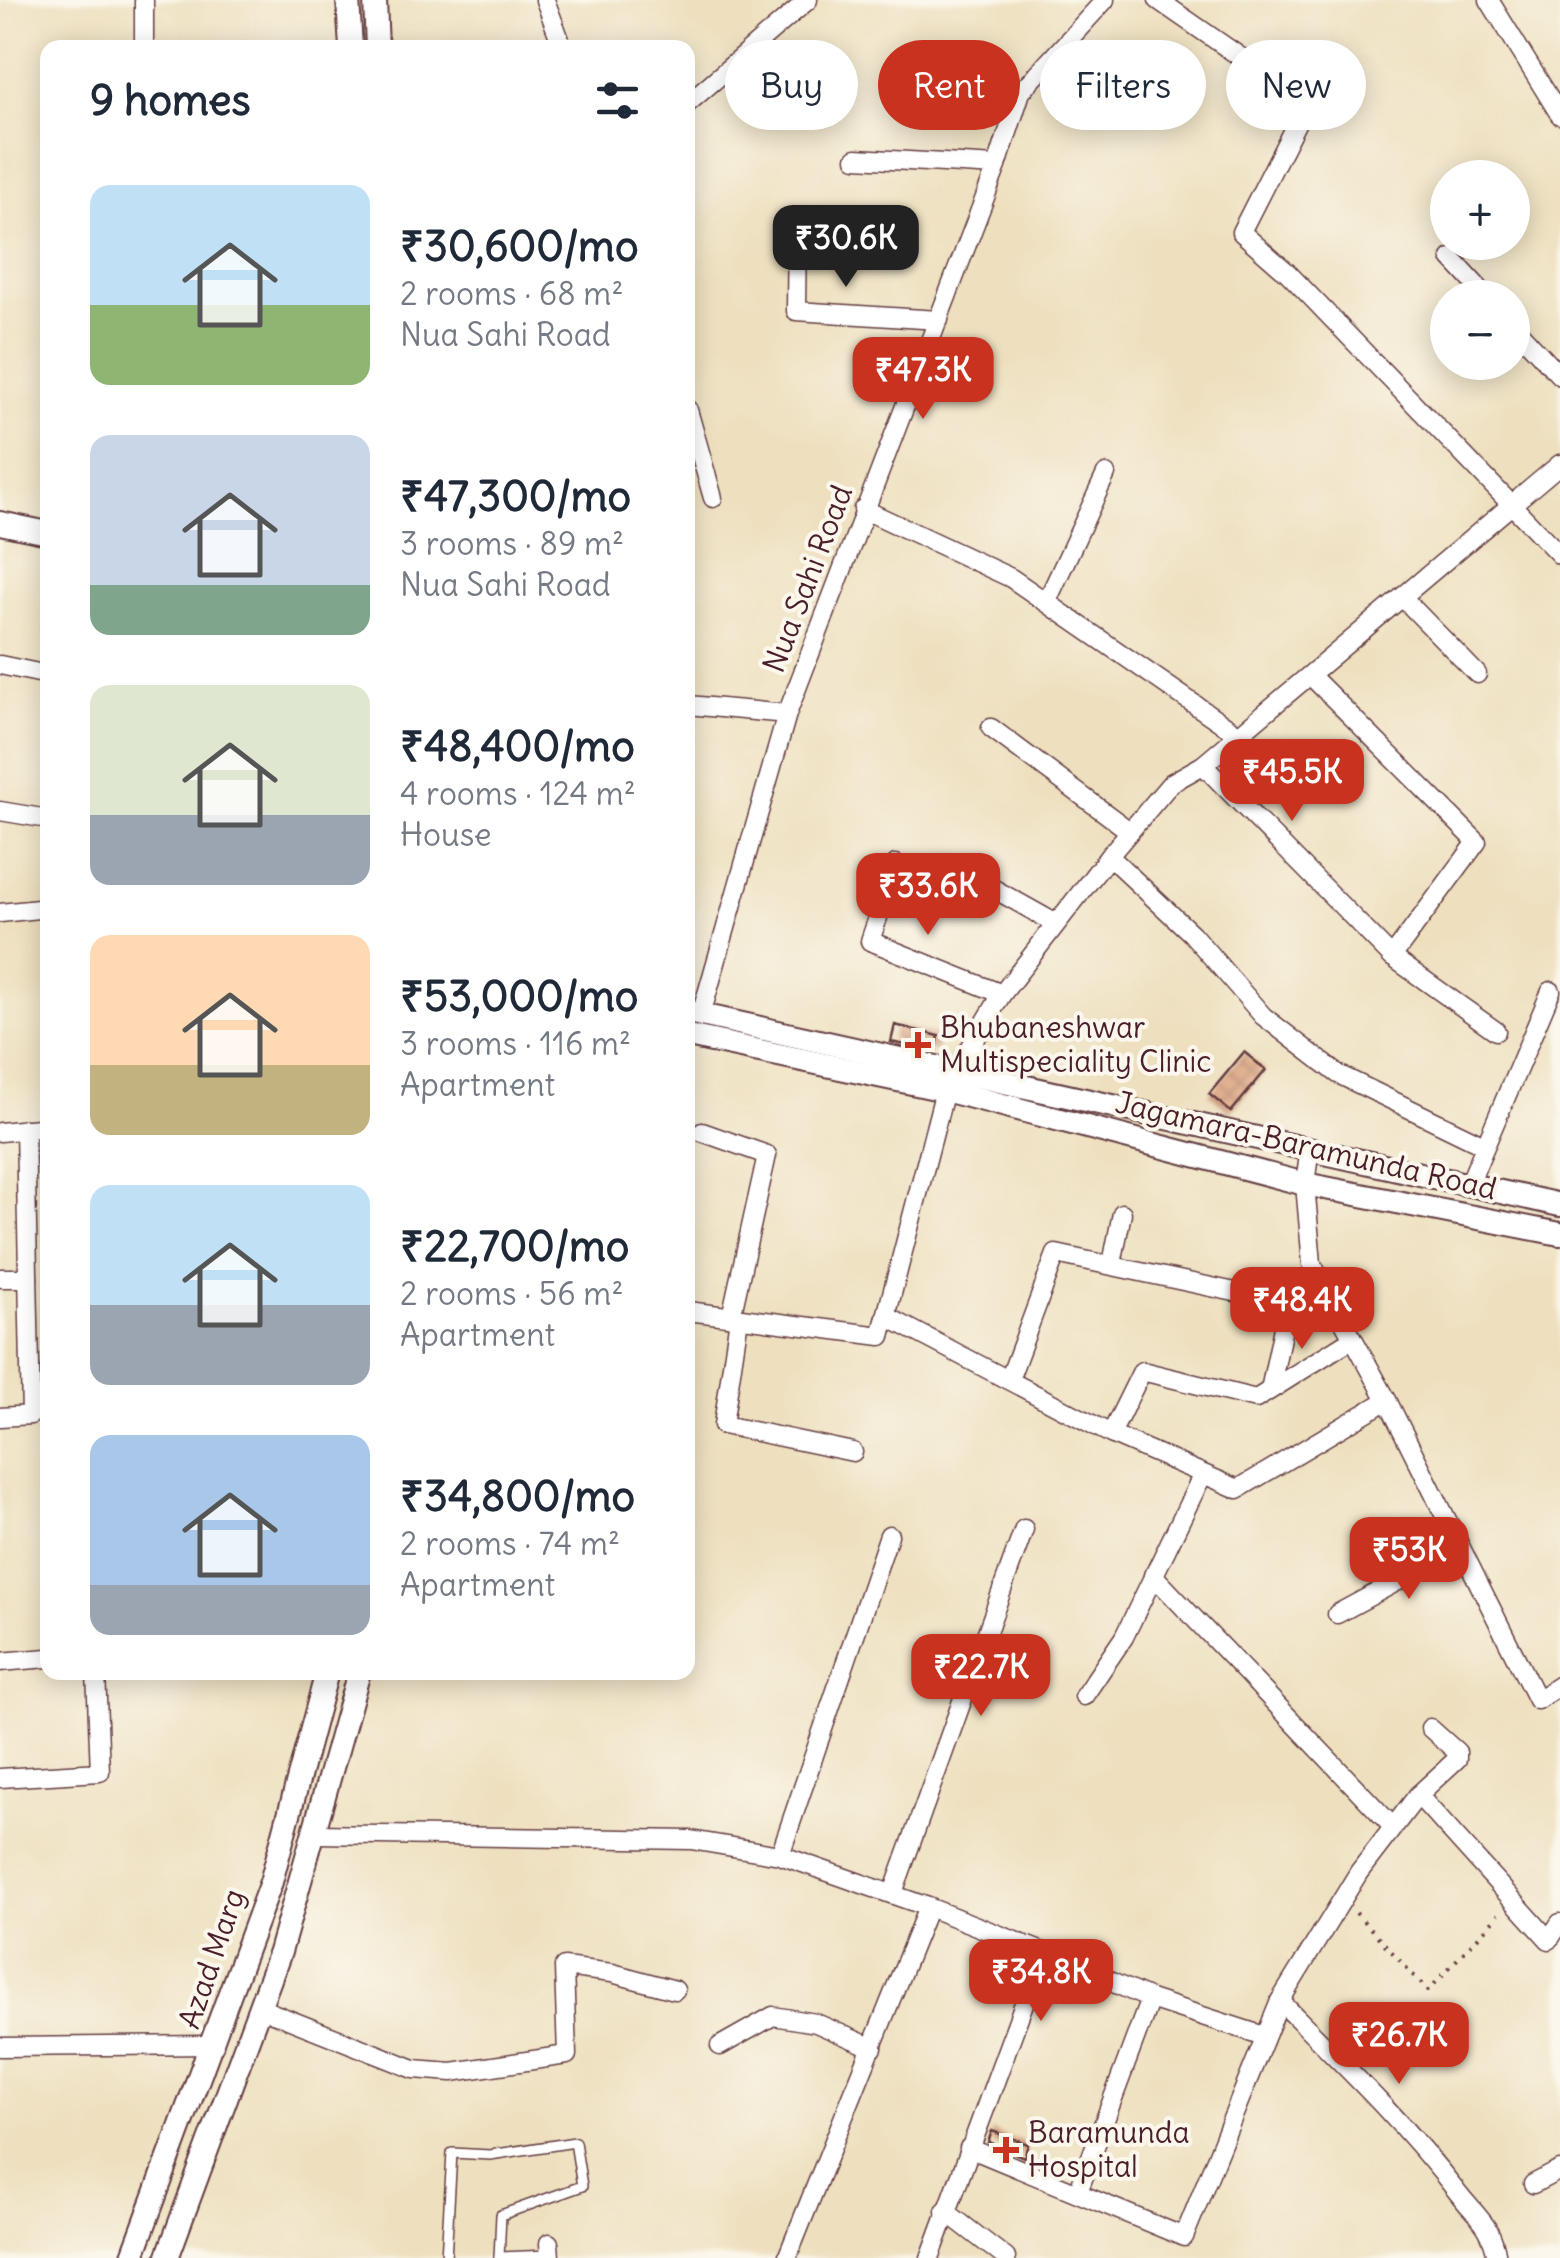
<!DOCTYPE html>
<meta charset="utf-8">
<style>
body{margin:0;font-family:Delius,sans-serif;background:#f6f6f7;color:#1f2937;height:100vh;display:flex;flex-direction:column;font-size:38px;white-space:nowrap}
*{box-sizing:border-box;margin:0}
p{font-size:32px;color:#747a83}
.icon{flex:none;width:55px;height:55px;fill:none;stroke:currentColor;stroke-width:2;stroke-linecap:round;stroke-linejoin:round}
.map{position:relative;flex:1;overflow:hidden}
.sheet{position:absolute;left:40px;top:40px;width:655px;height:1640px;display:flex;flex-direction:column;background:#fff;border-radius:20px;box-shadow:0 5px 25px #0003}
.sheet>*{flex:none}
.banner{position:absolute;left:725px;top:40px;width:685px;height:90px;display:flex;gap:20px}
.buttons{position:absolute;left:1430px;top:160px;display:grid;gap:20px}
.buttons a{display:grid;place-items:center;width:100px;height:100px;border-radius:50%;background:#fff;box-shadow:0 5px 25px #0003;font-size:50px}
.price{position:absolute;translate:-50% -85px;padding:0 22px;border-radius:20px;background:#c8321e;color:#fff;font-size:32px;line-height:65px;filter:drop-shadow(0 2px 5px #0008)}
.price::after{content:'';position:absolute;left:50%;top:60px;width:30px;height:22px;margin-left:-15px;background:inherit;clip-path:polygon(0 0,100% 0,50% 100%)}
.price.active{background:#222;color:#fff}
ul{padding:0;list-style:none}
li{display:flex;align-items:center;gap:30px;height:250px;padding:0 50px}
li span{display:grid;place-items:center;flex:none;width:280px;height:200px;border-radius:20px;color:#555}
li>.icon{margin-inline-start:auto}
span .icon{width:120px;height:120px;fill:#fffc;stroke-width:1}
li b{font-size:42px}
h2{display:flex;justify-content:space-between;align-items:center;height:120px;padding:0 50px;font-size:42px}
.tag{padding:0 35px;border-radius:45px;background:#fff;box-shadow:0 5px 25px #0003;font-size:35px;line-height:90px}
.tag.active{background:#c8321e;color:#fff}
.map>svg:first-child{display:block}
</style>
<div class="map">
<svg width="1560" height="2258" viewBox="0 0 1560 2258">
<defs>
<pattern id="building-cross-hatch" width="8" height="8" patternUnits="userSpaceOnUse" patternTransform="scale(2.5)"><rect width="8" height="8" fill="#dca07b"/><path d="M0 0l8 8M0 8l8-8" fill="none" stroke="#b48265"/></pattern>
</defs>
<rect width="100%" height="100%" fill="#fbf7ec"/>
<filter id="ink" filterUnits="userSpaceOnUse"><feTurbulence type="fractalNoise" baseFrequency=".01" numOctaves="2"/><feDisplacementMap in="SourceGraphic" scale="20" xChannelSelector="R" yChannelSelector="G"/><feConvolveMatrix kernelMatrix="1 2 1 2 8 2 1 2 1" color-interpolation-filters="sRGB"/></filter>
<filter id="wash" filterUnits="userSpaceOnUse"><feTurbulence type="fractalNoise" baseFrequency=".0048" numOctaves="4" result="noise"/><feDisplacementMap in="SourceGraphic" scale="40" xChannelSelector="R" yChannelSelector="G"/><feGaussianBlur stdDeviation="2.25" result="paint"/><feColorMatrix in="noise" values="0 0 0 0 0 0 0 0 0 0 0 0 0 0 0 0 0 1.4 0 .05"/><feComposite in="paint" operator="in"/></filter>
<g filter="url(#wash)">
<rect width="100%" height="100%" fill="#eee0bf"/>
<g id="blocks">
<g fill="url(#building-cross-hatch)">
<polygon points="895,1025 939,1036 936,1051 891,1042"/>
<polygon points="1244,1052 1266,1070 1231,1112 1209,1094"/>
<polygon points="992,2131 1028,2144 1024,2157 988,2142"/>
</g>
</g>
</g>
<g filter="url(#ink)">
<use href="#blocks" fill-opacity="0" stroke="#633c41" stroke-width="2.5"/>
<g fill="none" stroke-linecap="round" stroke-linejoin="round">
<g stroke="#633c41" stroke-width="12">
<g id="service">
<polyline points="499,2257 550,2255"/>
<polyline points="446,2258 452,2153 490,2155 575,2142 582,2186 501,2215 499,2258"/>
</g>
</g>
<g stroke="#633c41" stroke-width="21">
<g id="minor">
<polyline points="144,0 144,48"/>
<polyline points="545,0 563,48"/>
<polyline points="1158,0 1301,99 1305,106 1241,232 1288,273 1560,555"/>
<polyline points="1489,0 1560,115"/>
<polyline points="688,103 808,0"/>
<polyline points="997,166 1021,92 1105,0"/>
<polyline points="797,220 796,311 939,320"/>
<polyline points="1451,258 1488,298"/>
<polyline points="1512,324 1560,376"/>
<polyline points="688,410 713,498"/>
<polyline points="863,509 1011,578 1239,735"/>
<polyline points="1402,597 1477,674"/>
<polyline points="1047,601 1106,474"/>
<polyline points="0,665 48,675"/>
<polyline points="1310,675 1477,842 1392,957"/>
<polyline points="688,705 787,714 997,166 856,158"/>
<polyline points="991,728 1128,830"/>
<polyline points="1203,765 1392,957 1496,1031"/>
<polyline points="0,811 48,819"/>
<polyline points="896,864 870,941 1002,994"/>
<polyline points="960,870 1055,923"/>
<polyline points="0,913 48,908"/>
<polyline points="701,1015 787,714"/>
<polyline points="957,1070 1002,994 1109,856"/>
<polyline points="0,1132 48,1127"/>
<polyline points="702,1132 767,1155 731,1317"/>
<polyline points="1484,1145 1338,1074 1263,1016 1192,934 1109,856 1171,783 1203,765 1560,464"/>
<polyline points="1469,1184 1551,991"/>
<polyline points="1112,1264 1122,1213"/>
<polyline points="0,1278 28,1278"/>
<polyline points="688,1311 881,1336 945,1090"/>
<polyline points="886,1316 1111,1434 1238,1489 1387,1400 1312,1264 1305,1184 1310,1148"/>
<polyline points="739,1318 723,1425 853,1452"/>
<polyline points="1009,1380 1056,1254 1338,1314"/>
<polyline points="1270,1390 1288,1304"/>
<polyline points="1387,1400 1537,1700 1560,1685"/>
<polyline points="0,1417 31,1415 25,1129"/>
<polyline points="1111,1434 1142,1371 1256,1399 1353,1338"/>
<polyline points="1153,1575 1393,1827"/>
<polyline points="1337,1614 1459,1548"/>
<polyline points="0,1662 48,1658"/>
<polyline points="1084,1696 1124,1637 1202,1476"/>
<polyline points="0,1778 100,1772 96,1672"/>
<polyline points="1418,1795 1457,1759 1457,1752 1430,1728"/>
<polyline points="316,1834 691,1840 780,1855 928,1907"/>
<polyline points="780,1855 889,1535"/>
<polyline points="893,1893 1024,1529"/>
<path d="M1280,2001C1342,2063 1405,2124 1459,2194C1477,2217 1492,2225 1497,2258"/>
<polyline points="260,2008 414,2069 452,2072 567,2055 564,1967 612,1973 675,1990"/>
<polyline points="720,2046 773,2016 816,2023 873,2048"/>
<polyline points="0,2047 214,2045"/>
<polyline points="969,2148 1184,2237 1280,2001 1359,1872 1418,1795 1549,1940 1560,1923"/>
<polyline points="1533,2184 1560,2170"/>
<polyline points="1078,2192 1150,1999"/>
<polyline points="945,2211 1006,2258"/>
<polyline points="549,2243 550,2258"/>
<polyline points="787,2258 928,1907 1043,1952"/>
<polyline points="930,2258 1043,1952 1150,1999 1264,2036"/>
</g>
</g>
<g stroke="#633c41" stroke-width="26">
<g id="tertiary">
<polyline points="348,0 351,48"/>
<polyline points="375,0 377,48"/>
<polyline points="0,523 48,533"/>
<polyline points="688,1012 1560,1205"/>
<polyline points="688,1036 945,1090 1305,1184 1560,1234"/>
<polyline points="132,2258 271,1882 327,1672"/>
<polyline points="167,2258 280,1952 359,1672"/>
</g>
</g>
<polyline stroke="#633c41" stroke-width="4" stroke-dasharray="2.5 8" stroke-linecap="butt" points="1356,1913 1428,1991 1499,1914"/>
<use href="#service" stroke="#fff" stroke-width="9"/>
<use href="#minor" stroke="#fff" stroke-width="18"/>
<use href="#tertiary" stroke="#fff" stroke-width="22"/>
</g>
</g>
<g fill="#c8321e" stroke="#fbf7ec" stroke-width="4">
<path d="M913 1030h10v10h10v10h-10v10h-10v-10h-10v-10h10z"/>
<path d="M1001 2135h10v10h10v10h-10v10h-10v-10h-10v-10h10z"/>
</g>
<g text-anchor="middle" stroke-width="8" stroke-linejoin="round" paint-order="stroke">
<g font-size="30" fill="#4a1f2b" stroke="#fbf7ec">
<text transform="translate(808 579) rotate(-69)" y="10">Nua Sahi Road</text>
<text transform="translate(1306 1146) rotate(13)" y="10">Jagamara-Baramunda Road</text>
<text transform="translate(212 1959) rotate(-71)" y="10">Azad Marg</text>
</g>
<g font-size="30" fill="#4a1f2b" stroke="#fbf7ec" text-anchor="start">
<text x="940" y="1038">Bhubaneshwar<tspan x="940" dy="34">Multispeciality Clinic</tspan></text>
<text x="1028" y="2143">Baramunda<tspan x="1028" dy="34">Hospital</tspan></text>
</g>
</g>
</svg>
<div class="buttons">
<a>+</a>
<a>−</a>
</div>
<b class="price active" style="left:846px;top:290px">₹30.6K</b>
<b class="price" style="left:923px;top:422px">₹47.3K</b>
<b class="price" style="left:1292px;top:824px">₹45.5K</b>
<b class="price" style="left:928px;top:938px">₹33.6K</b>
<b class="price" style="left:1302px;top:1352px">₹48.4K</b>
<b class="price" style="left:1409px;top:1602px">₹53K</b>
<b class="price" style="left:981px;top:1719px">₹22.7K</b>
<b class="price" style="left:1041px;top:2024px">₹34.8K</b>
<b class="price" style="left:1399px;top:2087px">₹26.7K</b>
<div class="banner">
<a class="tag">Buy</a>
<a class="tag active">Rent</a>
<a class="tag">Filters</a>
<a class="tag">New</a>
</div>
<section class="sheet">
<h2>9 homes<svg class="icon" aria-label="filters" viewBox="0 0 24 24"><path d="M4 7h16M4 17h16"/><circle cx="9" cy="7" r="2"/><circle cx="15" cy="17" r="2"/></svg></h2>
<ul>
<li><span style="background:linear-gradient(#bfe0f5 60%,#8fb573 0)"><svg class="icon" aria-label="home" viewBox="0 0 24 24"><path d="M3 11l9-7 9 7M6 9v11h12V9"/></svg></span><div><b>₹30,600/mo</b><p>2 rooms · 68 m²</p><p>Nua Sahi Road</p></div></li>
<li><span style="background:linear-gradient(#c9d6e8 75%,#7fa58c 0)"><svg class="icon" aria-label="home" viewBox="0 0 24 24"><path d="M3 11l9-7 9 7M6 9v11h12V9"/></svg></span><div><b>₹47,300/mo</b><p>3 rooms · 89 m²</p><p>Nua Sahi Road</p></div></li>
<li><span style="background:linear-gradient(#dfe7d0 65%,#9aa5b1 0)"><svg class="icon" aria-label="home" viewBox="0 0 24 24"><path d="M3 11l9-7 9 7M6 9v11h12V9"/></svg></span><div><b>₹48,400/mo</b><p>4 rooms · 124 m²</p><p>House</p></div></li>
<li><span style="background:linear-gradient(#ffd9b3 65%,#c2b280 0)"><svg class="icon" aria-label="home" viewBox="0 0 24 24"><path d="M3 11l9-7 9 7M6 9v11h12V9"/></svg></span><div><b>₹53,000/mo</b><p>3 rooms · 116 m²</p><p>Apartment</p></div></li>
<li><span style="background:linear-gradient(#bfe0f5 60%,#9aa5b1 0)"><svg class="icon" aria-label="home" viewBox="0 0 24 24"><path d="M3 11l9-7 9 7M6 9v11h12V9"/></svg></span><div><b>₹22,700/mo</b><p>2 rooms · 56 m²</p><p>Apartment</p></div></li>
<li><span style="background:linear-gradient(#a9c7e8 75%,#9aa5b1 0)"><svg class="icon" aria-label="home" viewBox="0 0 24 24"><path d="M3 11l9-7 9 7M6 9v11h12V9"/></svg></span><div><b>₹34,800/mo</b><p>2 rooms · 74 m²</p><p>Apartment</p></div></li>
</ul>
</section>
</div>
